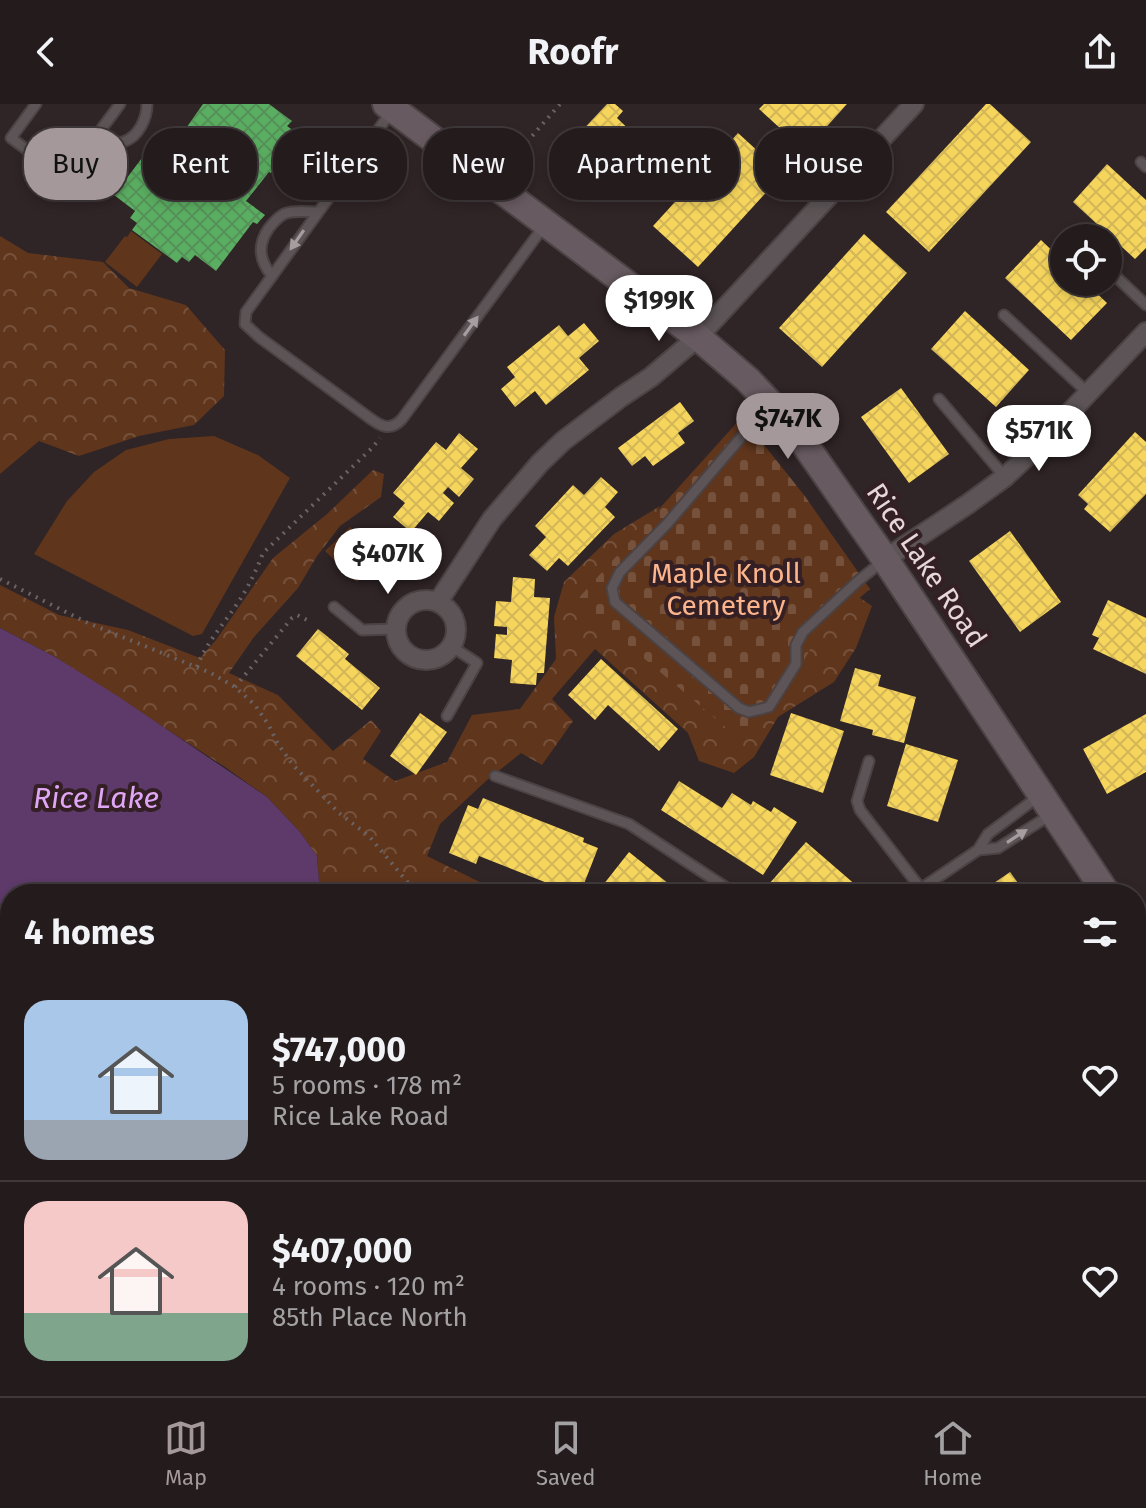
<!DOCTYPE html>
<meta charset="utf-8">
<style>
body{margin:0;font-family:"Fira Sans",sans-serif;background:#2b2425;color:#f1f3f6;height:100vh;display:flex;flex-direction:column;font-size:30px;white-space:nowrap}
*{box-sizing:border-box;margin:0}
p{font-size:26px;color:#a3a1a3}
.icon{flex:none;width:44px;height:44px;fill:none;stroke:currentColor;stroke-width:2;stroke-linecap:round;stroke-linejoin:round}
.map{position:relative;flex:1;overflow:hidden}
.sheet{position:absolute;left:0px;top:780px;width:1146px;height:512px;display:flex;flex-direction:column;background:#231b1c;border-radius:32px 32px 0 0;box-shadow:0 4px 12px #0003,0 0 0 2px #40393b}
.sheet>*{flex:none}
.top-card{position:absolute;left:24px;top:24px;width:1098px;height:72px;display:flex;gap:16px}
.buttons{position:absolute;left:1050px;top:120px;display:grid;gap:16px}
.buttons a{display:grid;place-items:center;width:72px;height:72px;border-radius:50%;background:#231b1c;box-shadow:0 4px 12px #0003,0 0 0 2px #40393b;font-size:40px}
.price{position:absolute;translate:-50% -68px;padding:0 18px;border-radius:28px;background:#fff;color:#222;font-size:26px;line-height:52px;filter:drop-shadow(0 2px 4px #0008)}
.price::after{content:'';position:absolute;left:50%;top:48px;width:24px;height:18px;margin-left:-12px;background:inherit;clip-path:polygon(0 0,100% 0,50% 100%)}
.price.on{background:#a5989b;color:#111}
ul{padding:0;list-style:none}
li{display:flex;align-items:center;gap:24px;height:200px;padding:0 24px}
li+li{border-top:2px solid #40393b}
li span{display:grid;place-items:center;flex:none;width:224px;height:160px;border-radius:24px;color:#555}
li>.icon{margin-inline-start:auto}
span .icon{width:96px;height:96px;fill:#fffc;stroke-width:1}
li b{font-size:34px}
h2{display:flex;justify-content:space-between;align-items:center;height:96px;padding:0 24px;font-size:34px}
.chip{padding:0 28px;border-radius:32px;background:#231b1c;box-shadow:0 4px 12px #0003,0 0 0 2px #40393b;font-size:28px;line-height:72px}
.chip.on{background:#a5989b;color:#111}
header{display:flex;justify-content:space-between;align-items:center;height:104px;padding:0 24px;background:#231b1c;font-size:36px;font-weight:700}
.tab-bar{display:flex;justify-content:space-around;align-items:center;height:112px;border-top:2px solid #40393b;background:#231b1c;font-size:22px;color:#a3a1a3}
.tab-bar a{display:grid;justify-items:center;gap:4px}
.tab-bar .on{color:#a5989b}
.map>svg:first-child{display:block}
</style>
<header><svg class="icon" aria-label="back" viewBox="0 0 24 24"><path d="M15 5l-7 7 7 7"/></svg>Roofr<svg class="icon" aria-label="share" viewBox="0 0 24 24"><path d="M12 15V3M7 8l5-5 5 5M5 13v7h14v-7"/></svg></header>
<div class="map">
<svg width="1146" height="1292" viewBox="0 0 1146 1292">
<defs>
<pattern id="forest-crowns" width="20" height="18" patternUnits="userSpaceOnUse" patternTransform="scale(2)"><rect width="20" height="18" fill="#5f351c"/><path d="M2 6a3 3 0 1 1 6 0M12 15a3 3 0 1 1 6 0" fill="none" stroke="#76523c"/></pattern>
<pattern id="cemetery-stones" width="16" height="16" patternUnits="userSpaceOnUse" patternTransform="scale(2)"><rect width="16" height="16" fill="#5f351c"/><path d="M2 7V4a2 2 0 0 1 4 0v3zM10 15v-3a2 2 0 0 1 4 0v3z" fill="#76523c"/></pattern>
<pattern id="homes-cross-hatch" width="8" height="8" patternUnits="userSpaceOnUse" patternTransform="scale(2)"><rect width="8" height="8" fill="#f6d55c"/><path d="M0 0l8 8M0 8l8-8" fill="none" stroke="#d3b757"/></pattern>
<pattern id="public-cross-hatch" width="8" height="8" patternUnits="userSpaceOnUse" patternTransform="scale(2)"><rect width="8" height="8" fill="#5aae61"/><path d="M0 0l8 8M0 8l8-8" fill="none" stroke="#559259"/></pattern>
</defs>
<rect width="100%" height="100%" fill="#2f2426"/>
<g fill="#5f351c">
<polygon points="131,127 162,150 137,183 105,158 125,132 127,133"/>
<polygon points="214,332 258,351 290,374 202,530 193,532 34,450 67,397 94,368 126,346 169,335"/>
<polygon points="350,423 381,453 357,478 325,447"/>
</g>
<g fill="url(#forest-crowns)">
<polygon points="0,132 28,149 103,158 129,184 186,201 225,246 224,292 194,321 139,332 79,352 39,337 0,370"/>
<polygon points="373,366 384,370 381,393 340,422 317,452 298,484 254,533 229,569 278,591 333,647 371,616 381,627 363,655 395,677 447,658 472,611 520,605 556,555 554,513 564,478 614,430 660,402 644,429 848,486 872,502 856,544 834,578 778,613 754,653 734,669 699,657 688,629 595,545 552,595 573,617 542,661 521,649 486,677 440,720 427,752 504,790 320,790 317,752 300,728 267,693 225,663 57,554 0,524 0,481 59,511 128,526 200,554 216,536 273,454 327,410"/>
<polygon points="793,1282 913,1282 922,1292 791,1292"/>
<polygon points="992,1282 1120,1282 1122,1292 973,1292"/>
</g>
<polygon fill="url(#cemetery-stones)" points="742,313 804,391 870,485 821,527 771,612 736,632 576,497"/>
<polygon fill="#5d3a69" points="0,524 57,554 116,591 267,693 300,728 317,752 320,790 10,790 10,1282 793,1282 791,1292 0,1292"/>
<g fill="url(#homes-cross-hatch)">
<polygon points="607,0 615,0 623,7 617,14 638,34 646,26 657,37 607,90 566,52 581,36 577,32"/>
<polygon points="764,0 847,0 805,47 759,5"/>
<polygon points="986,0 990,0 1031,38 929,148 886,108"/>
<polygon points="738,29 783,70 698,163 653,122"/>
<polygon points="1107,60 1146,96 1146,144 1135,155 1073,98"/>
<polygon points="864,130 907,169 822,263 779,224"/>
<polygon points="1041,136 1064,158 1064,178 1085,178 1107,199 1071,236 1005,174"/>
<polygon points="965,207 1029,266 996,303 931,245"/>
<polygon points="584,219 599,237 579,254 589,266 546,301 535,287 515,303 501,285 515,273 507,263 559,221 568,232"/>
<polygon points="901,284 949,350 909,379 861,313"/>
<polygon points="680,298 694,317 678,329 685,339 653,362 645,352 632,362 618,344"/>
<polygon points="1135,328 1146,338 1146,390 1110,428 1084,405 1088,400 1078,391"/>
<polygon points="459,329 478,345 461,364 474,375 459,393 448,383 443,389 454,399 439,417 428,408 411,428 393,413 405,399 393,389 436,338 446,346"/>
<polygon points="601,373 618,388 605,403 615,413 568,462 559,454 547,467 529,451 546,433 535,422 573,381 584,391"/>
<polygon points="1010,427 1061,498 1020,528 969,457"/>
<polygon points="513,473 535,475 534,493 550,494 544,569 537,569 536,581 510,579 512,556 494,554 496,530 507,531 507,523 494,522 496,497 511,498"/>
<polygon points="1108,496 1146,514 1146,570 1093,545 1099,534 1092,531"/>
<polygon points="318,525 349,550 345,555 380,584 362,606 296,552"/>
<polygon points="601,555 678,625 659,647 608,601 595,616 568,591"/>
<polygon points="855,564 881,571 878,582 916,593 904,639 872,631 873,626 840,617"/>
<polygon points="420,609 447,628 416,671 390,652"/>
<polygon points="791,609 844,627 823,689 770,671"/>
<polygon points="1146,610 1146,668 1107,690 1083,645"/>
<polygon points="906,640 958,656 938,718 887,702"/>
<polygon points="679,677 722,704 732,689 751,701 753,697 771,708 774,703 797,718 763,771 661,706"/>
<polygon points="483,694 584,734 583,738 598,744 580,790 575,790 479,752 476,760 449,749 468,701 478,705"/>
<polygon points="806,738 858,783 852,790 780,790 769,780"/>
<polygon points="629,748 669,780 666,783 675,790 596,790"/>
<polygon points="1010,768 1026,790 978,790"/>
<polygon points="1146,1018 1146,1119 1144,1120 1146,1123 1146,1139 1136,1144 1136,1024"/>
</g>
<polygon fill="url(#public-cross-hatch)" points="203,0 269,0 292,17 287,22 298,30 271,69 269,68 246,97 265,111 257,120 253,118 216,167 195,151 189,158 182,153 177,159 132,126 137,119 130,114 135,107 114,91 151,42 147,39 155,29 168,38 167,40 172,44"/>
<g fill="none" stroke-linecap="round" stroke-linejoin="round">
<g stroke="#4b4244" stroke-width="13">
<g id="lane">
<polyline points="36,0 11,34 65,74 120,0"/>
<path d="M391,8L246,208L245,220L259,233L371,315C382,323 391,327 402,315L544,122"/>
<path d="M97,31C105,34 114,40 123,38C139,33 147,14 147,0"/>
<polyline points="1141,58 1146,63"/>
<polyline points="1070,129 1076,134"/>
<polyline points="1108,165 1146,201"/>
<path d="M272,172C259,156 257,141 269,124C273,119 278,113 284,110C293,106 308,108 317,108"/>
<polyline points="1004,211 1088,289"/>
<polyline points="939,295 1005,373"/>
<polyline points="768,302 667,420 620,468 612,484 615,498 739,604 749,608 769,603 796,560 796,541 803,528 858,477 883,457"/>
<polyline points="334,503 362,526 396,525"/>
<polyline points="447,612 477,559 451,542"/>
<polyline points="869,657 857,697 860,706 925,790"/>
<polyline points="495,672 629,720 736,790"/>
<polyline points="978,746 998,744 1052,710"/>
<polyline points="913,790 978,746 988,730 1039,692"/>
<polyline points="1136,979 1146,975"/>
<polyline points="1136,1210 1146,1205"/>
</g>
</g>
<g stroke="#4b4244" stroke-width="22">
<g id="street">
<polyline points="885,455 968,400 1005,373 1039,341 1146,228"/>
<circle cx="426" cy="526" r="30"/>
<polyline points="438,498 492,415 540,359 563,337 621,293 651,273 698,233 914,0"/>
</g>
</g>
<g stroke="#4b4244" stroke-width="30">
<g id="secondary">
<polyline points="386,0 698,233 748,276 794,325 885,455 1107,790"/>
<polyline points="1136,829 1146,839"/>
</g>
</g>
<g stroke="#6a6365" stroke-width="4" stroke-dasharray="2 6" stroke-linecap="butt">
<polyline points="506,62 560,0"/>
<polyline points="0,475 88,519 211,569 235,583 255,601 268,620 278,640 293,661 339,709 369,732 409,780 428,790"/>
<path d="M197,563C206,539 223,521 237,500C248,484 256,467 263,449L373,343L380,334"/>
<polyline points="235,583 292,514 297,511 311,518"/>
<polyline points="808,1292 809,1282"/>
</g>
<use href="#lane" stroke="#5c5456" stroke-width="9"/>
<use href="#street" stroke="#5c5456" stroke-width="18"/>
<use href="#secondary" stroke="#675a60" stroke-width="26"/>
</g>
<defs><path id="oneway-solid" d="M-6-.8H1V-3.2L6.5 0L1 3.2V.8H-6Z" transform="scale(2)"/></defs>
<g fill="#a79c9f">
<use href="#oneway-solid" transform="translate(297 136) rotate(125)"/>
<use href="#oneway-solid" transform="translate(471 222) rotate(-54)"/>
<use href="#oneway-solid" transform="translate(1017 732) rotate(-33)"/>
</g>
<g text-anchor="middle" stroke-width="8" stroke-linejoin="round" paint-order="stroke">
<g font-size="28" fill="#e5d7da" stroke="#331f24">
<text transform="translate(927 461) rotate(56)" y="10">Rice Lake Road</text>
</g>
<g font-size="28" fill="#fbb48b" stroke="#331f24">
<text x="726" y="479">Maple Knoll<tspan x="726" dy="32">Cemetery</tspan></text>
</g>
<g font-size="30" font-style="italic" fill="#e0a6f6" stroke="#331f24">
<text x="96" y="704">Rice Lake</text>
</g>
</g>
</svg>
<div class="buttons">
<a><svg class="icon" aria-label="locate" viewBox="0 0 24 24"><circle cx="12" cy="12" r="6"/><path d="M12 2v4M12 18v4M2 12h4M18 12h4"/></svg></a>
</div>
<b class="price" style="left:659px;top:239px">$199K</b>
<b class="price on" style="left:788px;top:357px">$747K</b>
<b class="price" style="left:1039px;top:369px">$571K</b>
<b class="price" style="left:388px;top:492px">$407K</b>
<div class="top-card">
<a class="chip on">Buy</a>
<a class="chip">Rent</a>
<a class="chip">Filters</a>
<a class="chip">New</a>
<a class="chip">Apartment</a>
<a class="chip">House</a>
</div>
<section class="sheet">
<h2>4 homes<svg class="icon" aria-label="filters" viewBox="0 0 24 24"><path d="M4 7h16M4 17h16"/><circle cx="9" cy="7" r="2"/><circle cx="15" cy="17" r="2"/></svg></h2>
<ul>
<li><span style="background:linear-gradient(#a9c7e8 75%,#9aa5b1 0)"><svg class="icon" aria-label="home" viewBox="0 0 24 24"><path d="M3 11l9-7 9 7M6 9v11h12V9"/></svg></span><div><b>$747,000</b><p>5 rooms · 178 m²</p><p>Rice Lake Road</p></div><svg class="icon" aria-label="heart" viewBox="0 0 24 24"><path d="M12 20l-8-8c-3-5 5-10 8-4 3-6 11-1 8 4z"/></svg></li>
<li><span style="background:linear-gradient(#f6c9c9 70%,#7fa58c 0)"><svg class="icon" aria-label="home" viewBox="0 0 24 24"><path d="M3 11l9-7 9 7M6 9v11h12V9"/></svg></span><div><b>$407,000</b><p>4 rooms · 120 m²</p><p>85th Place North</p></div><svg class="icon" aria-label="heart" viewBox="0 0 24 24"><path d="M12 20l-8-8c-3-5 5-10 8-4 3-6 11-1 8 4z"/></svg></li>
</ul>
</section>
</div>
<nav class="tab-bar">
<a class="on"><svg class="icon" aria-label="map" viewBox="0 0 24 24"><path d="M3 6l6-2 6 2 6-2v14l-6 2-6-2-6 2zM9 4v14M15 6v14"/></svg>Map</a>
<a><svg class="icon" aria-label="saved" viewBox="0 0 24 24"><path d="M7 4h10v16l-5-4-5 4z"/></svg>Saved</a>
<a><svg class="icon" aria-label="home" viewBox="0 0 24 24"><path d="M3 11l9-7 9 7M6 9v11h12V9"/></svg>Home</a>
</nav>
